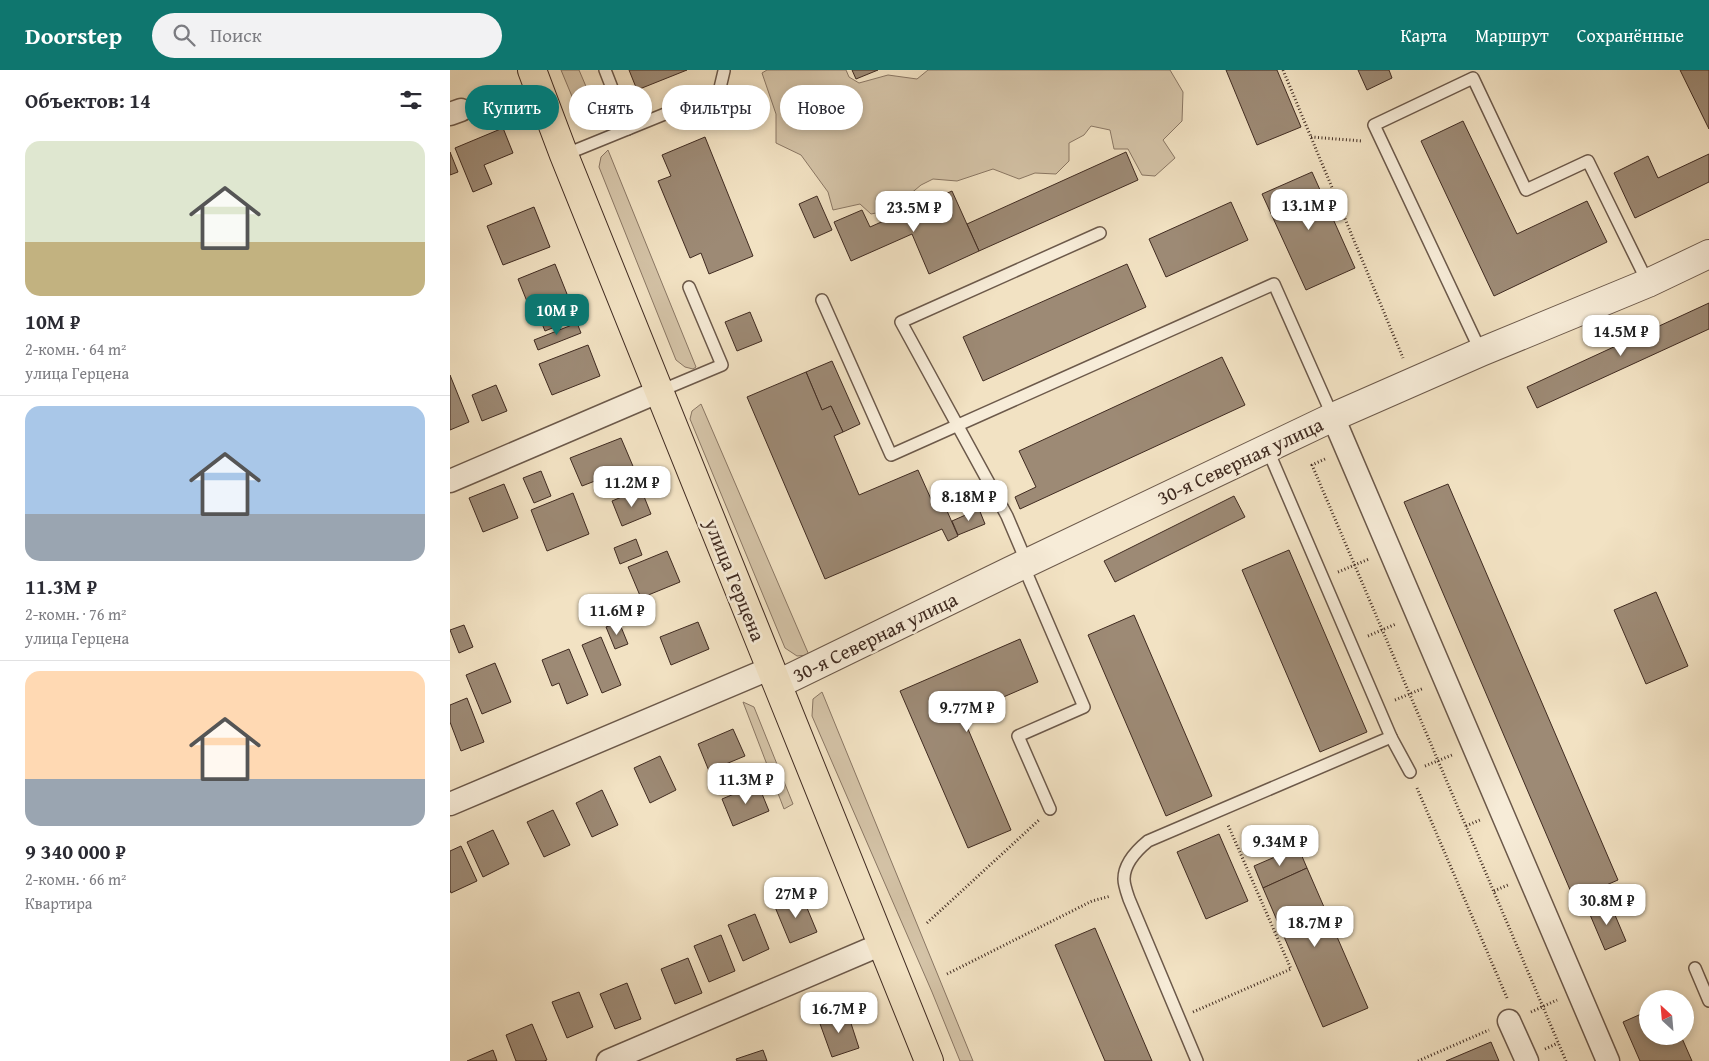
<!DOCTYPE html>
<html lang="ru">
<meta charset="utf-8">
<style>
body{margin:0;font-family:"Gentium Book Plus",serif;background:#f2f2f3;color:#2b2b33;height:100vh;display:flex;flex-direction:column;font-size:19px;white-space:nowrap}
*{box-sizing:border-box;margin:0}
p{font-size:16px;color:#7c7c81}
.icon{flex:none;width:28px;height:28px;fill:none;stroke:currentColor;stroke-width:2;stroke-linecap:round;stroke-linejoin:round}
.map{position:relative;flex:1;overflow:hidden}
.panel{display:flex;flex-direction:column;background:#fff;width:450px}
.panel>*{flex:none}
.top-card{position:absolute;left:15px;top:15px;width:475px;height:45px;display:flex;gap:10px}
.needle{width:32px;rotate:334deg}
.tools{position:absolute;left:1189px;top:920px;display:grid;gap:10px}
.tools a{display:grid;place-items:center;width:55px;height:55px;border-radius:50%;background:#fff;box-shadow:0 2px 8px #0003;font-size:25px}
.price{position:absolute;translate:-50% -42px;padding:0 11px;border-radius:10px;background:#fff;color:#222;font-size:16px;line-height:32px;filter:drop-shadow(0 1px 2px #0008)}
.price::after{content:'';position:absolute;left:50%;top:30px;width:15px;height:11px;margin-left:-8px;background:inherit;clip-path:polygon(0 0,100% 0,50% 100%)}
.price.selected{background:#0f766e;color:#fff}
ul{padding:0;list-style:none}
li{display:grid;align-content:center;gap:10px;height:265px;padding:0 25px}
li+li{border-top:1px solid #e1e1e2}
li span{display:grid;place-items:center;height:155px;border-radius:15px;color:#555}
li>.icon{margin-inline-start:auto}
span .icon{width:90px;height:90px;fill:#fffc;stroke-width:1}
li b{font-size:21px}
h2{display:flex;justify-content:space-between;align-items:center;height:60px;padding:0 25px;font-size:21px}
.chip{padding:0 18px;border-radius:22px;background:#fff;box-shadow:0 2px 8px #0003;font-size:18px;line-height:45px}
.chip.selected{background:#0f766e;color:#fff}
header{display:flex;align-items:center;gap:30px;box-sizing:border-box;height:70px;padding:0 25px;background:#0f766e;color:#fff}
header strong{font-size:24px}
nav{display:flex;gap:28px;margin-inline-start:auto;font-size:18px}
.search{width:350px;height:45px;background:#f2f2f3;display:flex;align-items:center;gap:12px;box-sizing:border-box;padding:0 18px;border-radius:28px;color:#7c7c81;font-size:19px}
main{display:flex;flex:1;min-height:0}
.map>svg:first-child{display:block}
</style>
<header>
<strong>Doorstep</strong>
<div class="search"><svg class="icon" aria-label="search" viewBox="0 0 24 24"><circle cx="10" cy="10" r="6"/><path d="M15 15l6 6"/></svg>Поиск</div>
<nav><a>Карта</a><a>Маршрут</a><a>Сохранённые</a></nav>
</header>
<main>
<section class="panel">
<h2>Объектов: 14<svg class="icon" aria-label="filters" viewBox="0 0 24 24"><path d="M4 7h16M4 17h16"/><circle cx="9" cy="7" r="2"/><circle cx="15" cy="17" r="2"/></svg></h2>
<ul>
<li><span style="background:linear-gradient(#dfe7d0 65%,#c2b280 0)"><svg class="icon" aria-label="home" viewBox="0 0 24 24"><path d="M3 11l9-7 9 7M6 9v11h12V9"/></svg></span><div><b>10M ₽</b><p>2-комн. · 64 m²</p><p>улица Герцена</p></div></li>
<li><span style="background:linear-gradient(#a9c7e8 70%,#9aa5b1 0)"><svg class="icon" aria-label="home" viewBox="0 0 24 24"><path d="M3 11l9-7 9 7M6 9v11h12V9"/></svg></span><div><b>11.3M ₽</b><p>2-комн. · 76 m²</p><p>улица Герцена</p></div></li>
<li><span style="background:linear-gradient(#ffd9b3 70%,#9aa5b1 0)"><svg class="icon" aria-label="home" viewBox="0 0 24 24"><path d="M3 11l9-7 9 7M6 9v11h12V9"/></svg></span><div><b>9 340 000 ₽</b><p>2-комн. · 66 m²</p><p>Квартира</p></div></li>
</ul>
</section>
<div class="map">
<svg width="1259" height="991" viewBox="0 0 1259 991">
<rect width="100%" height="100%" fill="#f2e2c3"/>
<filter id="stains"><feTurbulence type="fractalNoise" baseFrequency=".004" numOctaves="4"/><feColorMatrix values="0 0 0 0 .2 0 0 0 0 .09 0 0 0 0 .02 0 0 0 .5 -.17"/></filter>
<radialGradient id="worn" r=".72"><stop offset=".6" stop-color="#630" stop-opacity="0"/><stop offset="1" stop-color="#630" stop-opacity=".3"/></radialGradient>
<g fill="#d4c3a7" stroke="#8a7764">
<polygon points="111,0 129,0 149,47 149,53 144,59 137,56 131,48"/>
<polygon points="317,0 396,0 399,7 409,13 438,5 467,9 478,0 720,0 733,22 732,51 713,70 725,88 705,106 692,105 678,79 664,79 660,60 641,56 634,65 619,73 619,91 606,104 585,103 569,109 543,99 507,111 483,109 471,115 441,140 421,144 410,134 383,140 378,122 351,85 326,73 326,44 312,3"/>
<polygon points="158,80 246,297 243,299 235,297 226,290 149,97 151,87"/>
<polygon points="251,334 359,585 347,586 335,578 240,349 242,341"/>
<polygon points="372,622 523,991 510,991 482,922 362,646 363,629"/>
<polygon points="293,632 304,637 343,734 334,739"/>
</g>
<g fill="#9d8a75" stroke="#402b21">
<polygon points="179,0 237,0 187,20"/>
<polygon points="402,0 428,0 406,9"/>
<polygon points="776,0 827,0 851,57 807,75"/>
<polygon points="908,0 939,0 942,8 917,20"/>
<polygon points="1230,0 1259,0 1259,59"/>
<polygon points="1013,51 1067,164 1137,131 1157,172 1044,226 971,71"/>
<polygon points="53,58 63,83 34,95 42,114 23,122 5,78"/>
<polygon points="255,67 303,186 259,204 251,183 240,188 208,111 221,106 212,85"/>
<polygon points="0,82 8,102 0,105"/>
<polygon points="676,82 688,110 529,181 517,154"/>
<polygon points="1259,84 1259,112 1185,148 1164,103 1198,86 1208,108"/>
<polygon points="862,102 905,198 856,220 812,124"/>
<polygon points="502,121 529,181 479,204 462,164 401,191 384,152 412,140 420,157"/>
<polygon points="367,126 382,160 364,168 349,134"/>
<polygon points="781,132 798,170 716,207 699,169"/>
<polygon points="84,137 100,177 53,195 37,156"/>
<polygon points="105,194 117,224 80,239 68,209"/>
<polygon points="677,194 696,237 533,311 513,267"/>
<polygon points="1259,233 1259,259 1087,338 1077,317"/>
<polygon points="122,236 127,248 95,261 90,249"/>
<polygon points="300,242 312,271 287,281 275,252"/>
<polygon points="127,253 131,263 88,280 84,270"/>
<polygon points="138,275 150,306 102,325 89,294"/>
<polygon points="772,287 795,335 570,439 565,427 586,417 569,381"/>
<polygon points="382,291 410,354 393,362 381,336 372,340 356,302"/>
<polygon points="356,302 372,340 381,336 393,362 384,366 409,425 468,400 485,438 494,434 508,466 498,471 492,459 375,509 297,327"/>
<polygon points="0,305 19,352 0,360"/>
<polygon points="46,315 57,341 32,351 22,325"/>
<polygon points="171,368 188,408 168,416 163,404 132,416 120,388"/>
<polygon points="91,401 101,426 84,433 73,408"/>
<polygon points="54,414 68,448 33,462 19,428"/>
<polygon points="998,414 1168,810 1124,829 954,432"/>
<polygon points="191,419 201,444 172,456 162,431"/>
<polygon points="123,423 139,464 97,481 81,440"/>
<polygon points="784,426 795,447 665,512 654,491"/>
<polygon points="529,439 535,454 508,465 502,451"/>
<polygon points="186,469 192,485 170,494 164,478"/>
<polygon points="839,480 917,662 870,682 792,500"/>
<polygon points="217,481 230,512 191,528 178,497"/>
<polygon points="1206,522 1238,596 1196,614 1164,540"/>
<polygon points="684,545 762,726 716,746 638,565"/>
<polygon points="169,552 178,574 165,579 156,557"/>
<polygon points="248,552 259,579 221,595 210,567"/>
<polygon points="14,555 23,577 9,583 0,560"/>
<polygon points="151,567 171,615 152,623 132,575"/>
<polygon points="570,569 588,612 512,645 561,760 518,778 450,621"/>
<polygon points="119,579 138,625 117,634 109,613 102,616 92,590"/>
<polygon points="45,593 61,632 32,644 16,605"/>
<polygon points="17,628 34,672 11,681 0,652 0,635"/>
<polygon points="283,659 295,686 259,701 248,674"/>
<polygon points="210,686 226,720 200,733 184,698"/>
<polygon points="308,714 319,741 283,756 272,729"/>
<polygon points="152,720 168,755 142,767 126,733"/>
<polygon points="103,740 120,775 94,787 77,752"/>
<polygon points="43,760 59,794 33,807 17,772"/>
<polygon points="769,764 798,831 756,849 727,782"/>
<polygon points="11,776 27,811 1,823 0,820 0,781"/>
<polygon points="848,777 857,798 813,818 804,796"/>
<polygon points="857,798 918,938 873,957 813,818"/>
<polygon points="352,826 367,862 340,873 325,837"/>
<polygon points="1159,831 1176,871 1155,880 1138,840"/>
<polygon points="305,844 319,879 293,891 278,855"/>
<polygon points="645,858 702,991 655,991 605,875"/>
<polygon points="271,865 285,901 259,912 244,876"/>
<polygon points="238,888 252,923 225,934 211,899"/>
<polygon points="177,913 191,949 165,959 150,924"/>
<polygon points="129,922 143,957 117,968 102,932"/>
<polygon points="397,941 409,978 382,987 369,951"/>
<polygon points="1198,941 1198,966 1231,966 1242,991 1190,991 1173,952"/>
<polygon points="82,954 97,990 94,991 66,991 56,965"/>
<polygon points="1041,972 1049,991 996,991"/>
<polygon points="43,980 47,991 17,991"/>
<polygon points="313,980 317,991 287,991 286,989"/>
</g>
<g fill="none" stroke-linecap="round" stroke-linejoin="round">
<g stroke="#6c594a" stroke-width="14">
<g id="service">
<polyline points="155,0 178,59"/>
<polyline points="114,85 269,22 274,1"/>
<polyline points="372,230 441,385 824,214 883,347"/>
<polyline points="1031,282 924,55 1023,8 1076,120 1138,91 1198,213"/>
<polyline points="210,321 272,295 239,217"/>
<polyline points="577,493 557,446 451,252 650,163"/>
<polyline points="573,495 634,637 568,666 600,739"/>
<polyline points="941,667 960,702"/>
<polyline points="1245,898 1259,931"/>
<path d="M747,991L679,829C677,823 674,815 674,809C674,793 687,780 698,771L941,667L817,378"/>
</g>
</g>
<g stroke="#6c594a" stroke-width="25">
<g id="minor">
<polyline points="0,44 11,40"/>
<polyline points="883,347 1158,991"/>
<polyline points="0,411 210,321"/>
<polyline points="0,734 321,598"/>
<polyline points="1059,951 1077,991"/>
<polyline points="158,991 432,874"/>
</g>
</g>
<g stroke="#6c594a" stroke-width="30">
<polyline id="tertiary" points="328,614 560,501 883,347 1031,282 1198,213 1259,184"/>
</g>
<g stroke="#402b21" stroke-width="30">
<polyline id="primary" points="82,0 114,85 479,991"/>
</g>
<g stroke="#402b21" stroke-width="3" stroke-dasharray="1 2.5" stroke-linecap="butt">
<polyline points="833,0 953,288"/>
<polyline points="861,67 912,71"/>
<polyline points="875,389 862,395 1116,991"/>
<polyline points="888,502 919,489"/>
<polyline points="918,566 946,554"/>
<polyline points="945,630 974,618"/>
<polyline points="975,696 1002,685"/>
<polyline points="967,718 1057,928"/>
<polyline points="1016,756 1030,750"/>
<polyline points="1044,821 1058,815"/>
<polyline points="477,853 589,750"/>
<polyline points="497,904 642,831 661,826"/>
<polyline points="743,942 841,899 778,755"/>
<polyline points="1081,942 1107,930"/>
<polyline points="1095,979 1108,973"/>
<polyline points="968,991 1039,960"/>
</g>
<use href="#service" stroke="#f7ecd8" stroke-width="11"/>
<use href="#minor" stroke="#f7ecd8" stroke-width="22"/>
<use href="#tertiary" stroke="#f7ecd8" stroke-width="28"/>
<use href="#primary" stroke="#f2e2c3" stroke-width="28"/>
</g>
<g text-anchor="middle" stroke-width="5" stroke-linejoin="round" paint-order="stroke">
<g font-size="20" fill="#402b21" stroke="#f7ecd8">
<text transform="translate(790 391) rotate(-25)" y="7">30-я Северная улица</text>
<text transform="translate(285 510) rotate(68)" y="7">улица Герцена</text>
<text transform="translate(425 567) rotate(-26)" y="7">30-я Северная улица</text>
</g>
</g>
<rect width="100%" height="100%" filter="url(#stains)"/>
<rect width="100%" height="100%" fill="url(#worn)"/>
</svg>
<div class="tools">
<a><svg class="needle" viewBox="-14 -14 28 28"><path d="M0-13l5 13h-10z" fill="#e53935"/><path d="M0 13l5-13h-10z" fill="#7c7c81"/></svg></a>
</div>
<b class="price" style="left:859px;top:161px">13.1M ₽</b>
<b class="price" style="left:464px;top:163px">23.5M ₽</b>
<b class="price selected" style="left:107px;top:266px">10M ₽</b>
<b class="price" style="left:1171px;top:287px">14.5M ₽</b>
<b class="price" style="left:182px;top:438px">11.2M ₽</b>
<b class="price" style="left:519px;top:452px">8.18M ₽</b>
<b class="price" style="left:167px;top:566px">11.6M ₽</b>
<b class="price" style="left:517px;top:663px">9.77M ₽</b>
<b class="price" style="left:296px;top:735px">11.3M ₽</b>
<b class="price" style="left:830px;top:797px">9.34M ₽</b>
<b class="price" style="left:346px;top:849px">27M ₽</b>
<b class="price" style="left:1157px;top:856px">30.8M ₽</b>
<b class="price" style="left:865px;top:878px">18.7M ₽</b>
<b class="price" style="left:389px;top:964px">16.7M ₽</b>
<div class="top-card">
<a class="chip selected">Купить</a>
<a class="chip">Снять</a>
<a class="chip">Фильтры</a>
<a class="chip">Новое</a>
</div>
</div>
</main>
